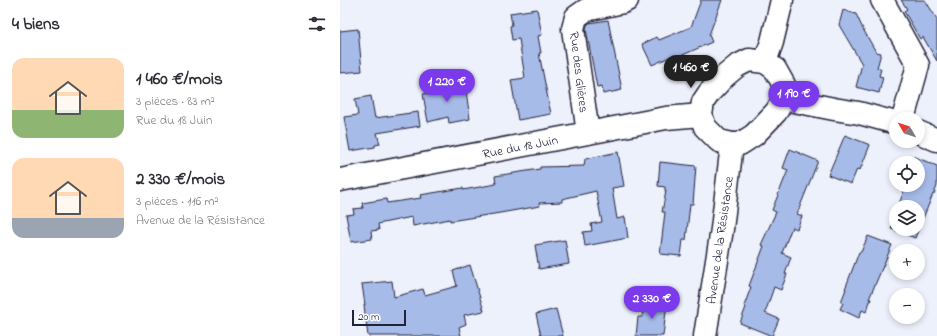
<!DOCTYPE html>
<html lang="fr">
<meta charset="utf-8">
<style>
body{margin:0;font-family:"Indie Flower",sans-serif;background:#f2f2f3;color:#2b2b33;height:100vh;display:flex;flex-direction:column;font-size:15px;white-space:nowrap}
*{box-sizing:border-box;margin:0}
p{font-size:13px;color:#7c7c81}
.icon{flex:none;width:22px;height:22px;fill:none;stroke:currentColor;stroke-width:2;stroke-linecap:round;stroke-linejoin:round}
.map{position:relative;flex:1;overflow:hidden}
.sheet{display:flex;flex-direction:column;background:#fff;width:340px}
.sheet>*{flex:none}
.needle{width:26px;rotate:309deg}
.tools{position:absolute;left:549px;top:112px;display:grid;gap:8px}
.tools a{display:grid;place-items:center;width:36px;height:36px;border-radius:50%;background:#fff;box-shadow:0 2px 6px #0003;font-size:20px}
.scale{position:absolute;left:12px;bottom:10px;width:54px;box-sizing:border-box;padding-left:4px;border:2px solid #22223b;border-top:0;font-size:11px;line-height:14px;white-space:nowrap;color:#22223b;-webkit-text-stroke:3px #fff;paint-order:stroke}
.price{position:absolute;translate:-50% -34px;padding:0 9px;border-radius:14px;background:#7c3aed;color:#fff;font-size:13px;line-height:26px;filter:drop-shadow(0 1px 2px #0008)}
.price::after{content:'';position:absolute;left:50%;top:24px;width:12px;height:9px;margin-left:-6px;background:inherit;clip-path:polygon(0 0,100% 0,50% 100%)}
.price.on{background:#222;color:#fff}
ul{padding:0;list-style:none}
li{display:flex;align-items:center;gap:12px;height:100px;padding:0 12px}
li span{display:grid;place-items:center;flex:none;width:112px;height:80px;border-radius:12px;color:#555}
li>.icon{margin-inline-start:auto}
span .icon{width:48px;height:48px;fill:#fffc;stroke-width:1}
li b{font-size:17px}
h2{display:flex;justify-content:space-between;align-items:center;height:48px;padding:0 12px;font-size:17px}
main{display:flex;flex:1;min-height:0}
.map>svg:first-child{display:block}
</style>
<main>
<section class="sheet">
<h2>4 biens<svg class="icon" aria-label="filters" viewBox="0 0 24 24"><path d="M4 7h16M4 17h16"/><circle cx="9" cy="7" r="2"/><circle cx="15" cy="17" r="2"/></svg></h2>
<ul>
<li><span style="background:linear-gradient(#ffd9b3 65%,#8fb573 0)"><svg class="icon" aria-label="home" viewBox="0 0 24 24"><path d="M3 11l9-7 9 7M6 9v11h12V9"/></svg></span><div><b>1 460 €/mois</b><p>3 pièces · 83 m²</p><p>Rue du 18 Juin</p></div></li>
<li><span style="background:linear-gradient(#ffd9b3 75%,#9aa5b1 0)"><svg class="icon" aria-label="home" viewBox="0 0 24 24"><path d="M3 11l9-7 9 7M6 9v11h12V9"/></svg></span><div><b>2 330 €/mois</b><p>3 pièces · 116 m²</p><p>Avenue de la Résistance</p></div></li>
</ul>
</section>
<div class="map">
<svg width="597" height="336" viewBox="0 0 597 336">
<rect width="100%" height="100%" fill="#edf1fb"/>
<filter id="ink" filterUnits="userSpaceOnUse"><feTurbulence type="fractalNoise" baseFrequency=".025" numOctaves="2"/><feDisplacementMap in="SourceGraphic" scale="8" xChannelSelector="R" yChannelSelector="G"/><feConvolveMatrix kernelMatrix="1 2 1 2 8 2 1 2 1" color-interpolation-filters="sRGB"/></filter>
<g filter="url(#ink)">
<g fill="#a7bbe9" stroke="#22223b">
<polygon points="361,0 382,0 369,35 372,42 336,58 334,55 312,65 302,44 317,37 319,40 351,27"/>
<polygon points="561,0 585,0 597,19 597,61 583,37 580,39 564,11 567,9"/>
<polygon points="197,9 202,35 198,36 201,53 199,53 211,114 178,120 171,80 185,78 179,39 172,40 170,26 172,25 170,13"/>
<polygon points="503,10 516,14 523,29 536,52 541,53 537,68 541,69 539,76 543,77 539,93 516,87 522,64 499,25"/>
<polygon points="268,20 282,90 263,94 262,86 257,87 246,29 247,25 249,23"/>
<polygon points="18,29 22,71 0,73 0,31"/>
<polygon points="121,82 122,92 126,91 130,119 109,123 108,117 88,122 83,94 90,93 89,87"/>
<polygon points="31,96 35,118 78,112 80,126 37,133 40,144 35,145 35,147 10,151 4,117 18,115 15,99"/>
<polygon points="505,135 530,145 520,170 517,169 511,184 488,175"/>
<polygon points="450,149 478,161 457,214 462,216 457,229 452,227 442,253 451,257 445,274 447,274 441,290 434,287 425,313 439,319 432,336 400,323 406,307 404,306 411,287 409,286 424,246 421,245 436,212 432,210 448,170 443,168"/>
<polygon points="278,152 284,186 272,188 277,219 285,217 288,238 245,246 243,232 252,231 251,224 262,222 256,191 222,199 222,202 199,203 200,206 160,213 110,221 110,219 73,226 72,217 38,224 39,230 31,231 32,239 11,242 6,215 14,214 13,209 23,208 22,203 46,199 47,203 81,198 80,195 123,188 123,190 156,184 155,176 200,169 200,167 244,166 245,159"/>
<polygon points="573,156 597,166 597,186 594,194 593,194 575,238 551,229 556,217 556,229 578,229 578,207 558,207 566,185 578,185 578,163 570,163"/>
<polygon points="320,162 356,166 353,204 350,204 346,240 343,240 341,256 320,254 325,212 322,212 326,191 325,191 325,187 318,186"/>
<polygon points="528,236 552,245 529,299 531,299 526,312 522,310 519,318 500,309 503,303 501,302 506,289 505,289 519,252 521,252"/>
<polygon points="225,240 229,264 199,269 195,245"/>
<polygon points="130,265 144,311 124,315 126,324 119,327 121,336 28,336 24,305 25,305 22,284 52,281 54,297 83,289 85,295 117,286 113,271"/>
<polygon points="304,301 327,303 323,336 296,336 298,317 302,317"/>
<polygon points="216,309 223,336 201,336 196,314"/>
</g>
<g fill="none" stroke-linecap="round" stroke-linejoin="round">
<g stroke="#22223b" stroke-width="25">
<g id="minor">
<polyline points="542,0 578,65 563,119"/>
<polygon points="409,60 425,62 435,69 444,85 444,99 436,112 414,135 400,144 392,144 379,141 365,127 361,115 363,102 369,93 385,76 397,66"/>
<polyline points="425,62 432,42 442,0"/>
<polyline points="444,99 494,109 519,113 556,123"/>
<polyline points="578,132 597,140"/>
<polyline points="248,133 233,29 236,17 246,10 283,2 287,0"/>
<polyline points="0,180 248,133 326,118 361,115"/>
<polyline points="365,336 382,229 392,144"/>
</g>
</g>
<use href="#minor" stroke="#fff" stroke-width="22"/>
</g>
</g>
<g text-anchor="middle" stroke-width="4" stroke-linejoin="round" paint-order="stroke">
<g font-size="13" fill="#22223b" stroke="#fff">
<text transform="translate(240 72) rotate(83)" y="5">Rue des Glières</text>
<text transform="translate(180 146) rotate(-11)" y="5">Rue du 18 Juin</text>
<text transform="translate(379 240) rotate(-82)" y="5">Avenue de la Résistance</text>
</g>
</g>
</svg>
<div class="tools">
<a><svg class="needle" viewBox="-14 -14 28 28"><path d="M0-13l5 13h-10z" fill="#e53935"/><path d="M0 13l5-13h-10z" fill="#7c7c81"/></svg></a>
<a><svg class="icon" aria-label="locate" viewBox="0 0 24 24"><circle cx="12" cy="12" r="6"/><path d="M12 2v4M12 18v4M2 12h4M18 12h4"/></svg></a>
<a><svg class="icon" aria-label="layers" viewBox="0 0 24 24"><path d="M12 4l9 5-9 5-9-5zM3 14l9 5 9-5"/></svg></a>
<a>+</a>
<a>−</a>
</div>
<div class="scale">20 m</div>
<b class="price on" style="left:351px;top:89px">1 460 €</b>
<b class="price" style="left:107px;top:103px">1 220 €</b>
<b class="price" style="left:454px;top:115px">1 190 €</b>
<b class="price" style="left:312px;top:320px">2 330 €</b>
</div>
</main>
